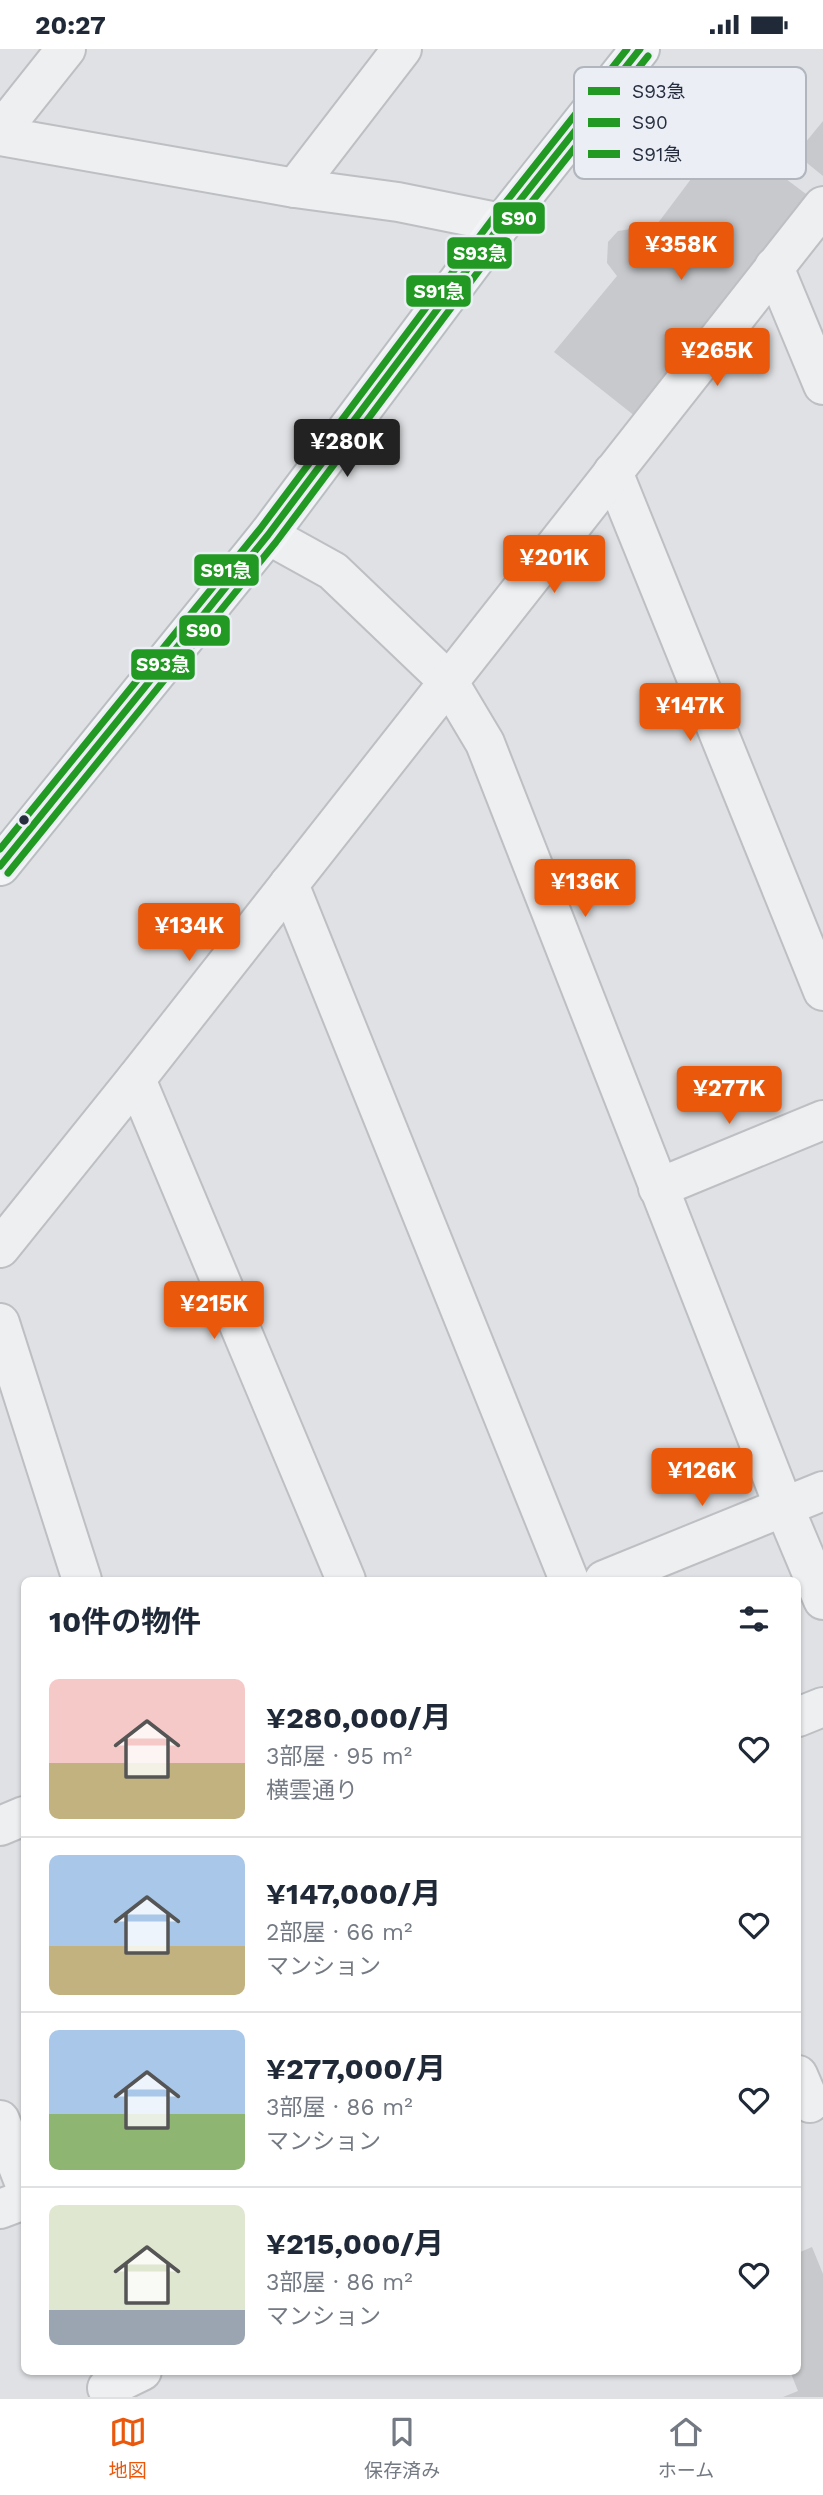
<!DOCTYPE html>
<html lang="ja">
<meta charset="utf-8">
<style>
body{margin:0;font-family:"Work Sans","Noto Sans JP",sans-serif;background:#f2f2f3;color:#1f2937;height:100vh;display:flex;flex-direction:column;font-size:26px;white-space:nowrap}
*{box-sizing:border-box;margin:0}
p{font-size:23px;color:#747a83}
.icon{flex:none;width:38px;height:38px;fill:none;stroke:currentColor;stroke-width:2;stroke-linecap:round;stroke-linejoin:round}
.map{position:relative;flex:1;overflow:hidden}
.details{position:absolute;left:21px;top:1528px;width:780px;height:798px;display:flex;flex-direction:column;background:#fff;border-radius:10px;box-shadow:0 2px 5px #0004}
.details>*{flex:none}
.price{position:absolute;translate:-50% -60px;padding:0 16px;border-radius:7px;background:#ea580c;color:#fff;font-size:23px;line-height:46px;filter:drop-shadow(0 2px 4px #0008)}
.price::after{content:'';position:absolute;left:50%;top:42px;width:21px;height:16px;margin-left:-10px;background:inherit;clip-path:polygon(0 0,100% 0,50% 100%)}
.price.selected{background:#222;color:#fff}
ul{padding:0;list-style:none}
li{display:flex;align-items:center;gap:21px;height:175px;padding:0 28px}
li+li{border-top:2px solid #e0e1e3}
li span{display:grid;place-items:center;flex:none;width:196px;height:140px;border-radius:10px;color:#555}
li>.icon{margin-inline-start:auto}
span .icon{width:84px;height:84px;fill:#fffc;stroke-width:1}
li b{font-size:30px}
h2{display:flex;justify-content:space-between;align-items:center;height:84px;padding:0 28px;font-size:30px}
.status{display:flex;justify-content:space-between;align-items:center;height:49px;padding:0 35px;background:#fff;direction:ltr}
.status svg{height:19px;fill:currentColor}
.menu{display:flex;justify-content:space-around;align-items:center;height:98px;border-top:2px solid #e0e1e3;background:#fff;font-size:19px;color:#747a83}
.menu a{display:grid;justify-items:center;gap:4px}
.menu .selected{color:#ea580c}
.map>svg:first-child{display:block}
</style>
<div class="status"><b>20:27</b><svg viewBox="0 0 49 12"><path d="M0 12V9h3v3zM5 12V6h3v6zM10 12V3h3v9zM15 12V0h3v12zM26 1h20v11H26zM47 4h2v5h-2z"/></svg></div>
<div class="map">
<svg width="823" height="2348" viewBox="0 0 823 2348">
<rect width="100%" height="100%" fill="#dfe1e4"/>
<g fill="#c7c9cc">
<polygon points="823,72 823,127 796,105"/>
<polygon points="718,94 752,117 758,109 810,148 650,379 554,303 617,227 607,214 608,193 618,182 631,180 649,186"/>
<polygon points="812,2198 823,2225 823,2348 783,2348 798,2342 790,2322 798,2322 798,2204"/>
</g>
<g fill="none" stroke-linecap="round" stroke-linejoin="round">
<g stroke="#bdbfc2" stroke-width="42">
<g id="minor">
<polyline points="0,83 66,0"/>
<polyline points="0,87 295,139 398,153 502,174"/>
<polyline points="295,139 402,0"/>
<polyline points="774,218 823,336"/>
<polyline points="613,423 823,942"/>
<polyline points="268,486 333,522 448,632 485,694 784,1458 823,1551"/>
<polyline points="289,835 569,1531"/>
<polyline points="136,1030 346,1531"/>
<polyline points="658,1139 823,1071"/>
<polyline points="0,1199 136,1030 823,157"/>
<polyline points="0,1274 82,1531"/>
<polyline points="604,1531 823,1442"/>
<polyline points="798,1668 823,1658"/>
<polyline points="0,1777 24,1767"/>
<polyline points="798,2026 810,2054"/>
<polyline points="0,2071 24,2133"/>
<polyline points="0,2160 24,2151"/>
<polyline points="107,2339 142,2322"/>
</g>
</g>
<g stroke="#babec2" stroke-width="42">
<polyline id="major" points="0,817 268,486 502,174 640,0"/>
</g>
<use href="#minor" stroke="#edeff1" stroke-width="38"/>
<use href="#major" stroke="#f3f4f5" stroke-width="38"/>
<g stroke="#ebeff5" stroke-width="12">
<polyline id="bus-1" points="0,817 268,486 502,174 640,0"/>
</g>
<g stroke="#ebeff5" stroke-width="12">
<polyline id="bus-2" points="8,824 276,493 510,180 648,7"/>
</g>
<g stroke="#ebeff5" stroke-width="12">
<polyline id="bus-3" points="0,800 260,480 494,168 627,0"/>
</g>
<use href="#bus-1" stroke="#292" stroke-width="7"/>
<use href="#bus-2" stroke="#292" stroke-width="7"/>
<use href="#bus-3" stroke="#292" stroke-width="7"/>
</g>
<circle fill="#252d3e" stroke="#ebeff5" stroke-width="2.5" cx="24" cy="771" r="6"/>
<rect x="574" y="18" width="232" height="112" rx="10" fill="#ebeff5" stroke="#b0b5be" stroke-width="2"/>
<rect x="588" y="38" width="32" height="8" fill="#292"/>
<rect x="588" y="69" width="32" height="9" fill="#292"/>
<rect x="588" y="101" width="32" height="8" fill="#292"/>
<g font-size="19" fill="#252d3e">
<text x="632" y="49">S93急</text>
<text x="632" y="80">S90</text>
<text x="632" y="112">S91急</text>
</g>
<g stroke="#ebeff5" stroke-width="2.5">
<rect x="492" y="152" width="54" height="34" rx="7" fill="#292"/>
<rect x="446" y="187" width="67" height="34" rx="7" fill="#292"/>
<rect x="405" y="225" width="67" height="34" rx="7" fill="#292"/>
<rect x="193" y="504" width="67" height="34" rx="7" fill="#292"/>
<rect x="178" y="565" width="53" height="33" rx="7" fill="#292"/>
<rect x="130" y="599" width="66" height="33" rx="7" fill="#292"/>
</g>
<g font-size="19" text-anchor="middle" font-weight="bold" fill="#fff">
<text x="519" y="176">S90</text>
<text x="480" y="211">S93急</text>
<text x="439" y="249">S91急</text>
<text x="226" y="528">S91急</text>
<text x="204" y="588">S90</text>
<text x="163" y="622">S93急</text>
</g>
</svg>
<b class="price" style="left:681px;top:233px">¥358K</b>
<b class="price" style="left:717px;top:339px">¥265K</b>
<b class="price selected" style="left:347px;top:430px">¥280K</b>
<b class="price" style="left:554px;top:546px">¥201K</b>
<b class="price" style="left:690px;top:694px">¥147K</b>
<b class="price" style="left:585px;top:870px">¥136K</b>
<b class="price" style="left:189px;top:914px">¥134K</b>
<b class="price" style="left:729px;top:1077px">¥277K</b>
<b class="price" style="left:214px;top:1292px">¥215K</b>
<b class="price" style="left:702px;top:1459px">¥126K</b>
<section class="details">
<h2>10件の物件<svg class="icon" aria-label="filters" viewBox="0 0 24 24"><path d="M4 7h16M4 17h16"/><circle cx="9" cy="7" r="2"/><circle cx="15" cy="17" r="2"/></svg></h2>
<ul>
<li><span style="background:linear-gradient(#f6c9c9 60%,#c2b280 0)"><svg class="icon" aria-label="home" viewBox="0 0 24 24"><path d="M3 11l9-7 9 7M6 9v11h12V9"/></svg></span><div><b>¥280,000/月</b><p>3部屋 · 95 m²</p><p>横雲通り</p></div><svg class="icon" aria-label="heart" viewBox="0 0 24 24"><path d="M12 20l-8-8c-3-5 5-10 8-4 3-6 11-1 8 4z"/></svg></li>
<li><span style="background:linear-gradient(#a9c7e8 65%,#c2b280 0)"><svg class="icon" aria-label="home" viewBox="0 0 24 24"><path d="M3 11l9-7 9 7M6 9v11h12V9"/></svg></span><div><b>¥147,000/月</b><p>2部屋 · 66 m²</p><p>マンション</p></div><svg class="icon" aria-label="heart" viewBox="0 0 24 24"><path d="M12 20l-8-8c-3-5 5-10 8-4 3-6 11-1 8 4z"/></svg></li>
<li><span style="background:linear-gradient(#a9c7e8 60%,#8fb573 0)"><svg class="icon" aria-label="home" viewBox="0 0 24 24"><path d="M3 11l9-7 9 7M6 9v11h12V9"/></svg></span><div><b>¥277,000/月</b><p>3部屋 · 86 m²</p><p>マンション</p></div><svg class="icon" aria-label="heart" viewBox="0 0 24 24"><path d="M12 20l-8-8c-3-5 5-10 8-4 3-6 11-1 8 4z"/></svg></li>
<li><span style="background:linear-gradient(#dfe7d0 75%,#9aa5b1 0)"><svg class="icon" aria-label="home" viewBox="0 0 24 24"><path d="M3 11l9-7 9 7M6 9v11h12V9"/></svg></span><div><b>¥215,000/月</b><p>3部屋 · 86 m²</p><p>マンション</p></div><svg class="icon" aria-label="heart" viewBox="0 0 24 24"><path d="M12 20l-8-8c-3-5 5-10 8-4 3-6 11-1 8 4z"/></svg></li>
</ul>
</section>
</div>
<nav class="menu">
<a class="selected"><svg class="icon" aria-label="map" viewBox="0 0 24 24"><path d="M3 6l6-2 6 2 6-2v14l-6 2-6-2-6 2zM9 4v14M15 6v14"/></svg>地図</a>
<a><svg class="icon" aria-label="saved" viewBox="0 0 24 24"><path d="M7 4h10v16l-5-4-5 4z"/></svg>保存済み</a>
<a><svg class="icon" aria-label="home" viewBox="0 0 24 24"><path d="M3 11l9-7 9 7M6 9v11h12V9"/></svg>ホーム</a>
</nav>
